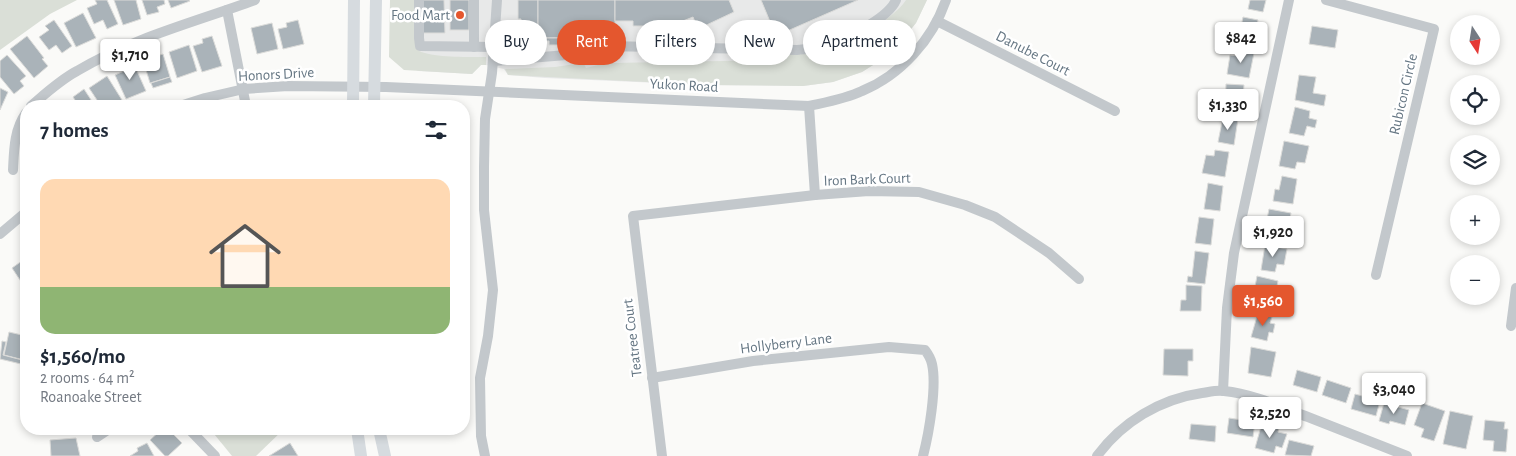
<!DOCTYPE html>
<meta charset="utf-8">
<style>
body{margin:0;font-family:"Alegreya Sans",sans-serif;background:#f2f2f3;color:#1f2937;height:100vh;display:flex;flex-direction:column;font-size:19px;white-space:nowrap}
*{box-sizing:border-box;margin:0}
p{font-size:16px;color:#747a83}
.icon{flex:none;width:28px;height:28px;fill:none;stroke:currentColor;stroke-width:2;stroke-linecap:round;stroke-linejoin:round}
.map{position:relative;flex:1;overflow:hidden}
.side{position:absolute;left:20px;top:100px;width:450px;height:335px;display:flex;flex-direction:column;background:#fff;border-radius:20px;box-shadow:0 2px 8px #0003}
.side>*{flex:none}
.top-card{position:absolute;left:485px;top:20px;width:475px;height:45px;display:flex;gap:10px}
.needle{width:32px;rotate:168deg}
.buttons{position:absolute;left:1450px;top:15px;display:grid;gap:10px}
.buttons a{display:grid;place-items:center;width:50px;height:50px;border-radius:50%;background:#fff;box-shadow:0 2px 8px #0003;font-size:25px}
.price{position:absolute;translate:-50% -42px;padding:0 11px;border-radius:5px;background:#fff;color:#222;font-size:16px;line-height:32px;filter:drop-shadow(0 1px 2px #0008)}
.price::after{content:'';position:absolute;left:50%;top:30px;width:15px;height:11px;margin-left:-8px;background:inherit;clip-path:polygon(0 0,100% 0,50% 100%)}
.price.on{background:#e4572e;color:#fff}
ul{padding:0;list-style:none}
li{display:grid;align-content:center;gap:10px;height:265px;padding:0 20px}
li+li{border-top:1px solid #e0e1e3}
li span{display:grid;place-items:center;height:155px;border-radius:15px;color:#555}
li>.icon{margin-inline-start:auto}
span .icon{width:90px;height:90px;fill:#fffc;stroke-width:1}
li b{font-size:21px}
h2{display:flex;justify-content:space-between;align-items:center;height:60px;padding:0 20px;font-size:21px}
.chip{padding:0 18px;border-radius:22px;background:#fff;box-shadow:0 2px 8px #0003;font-size:18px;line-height:45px}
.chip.on{background:#e4572e;color:#fff}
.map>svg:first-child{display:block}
</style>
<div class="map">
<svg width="1516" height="456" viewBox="0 0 1516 456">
<rect width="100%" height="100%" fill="#fafaf8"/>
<polygon fill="#e8e9e9" points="407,0 927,0 916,23 898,45 881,60 862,72 833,82 803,86 705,85 545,78 508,75 504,69 486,65 481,65 472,74 418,71 407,60"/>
<g fill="#dadfd7">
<polygon points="0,0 77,0 50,14 0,50"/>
<path d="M390,0H416L418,50C429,58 471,57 486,57V65H481L472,74L404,70L389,57Z"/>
<path d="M906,0H927L916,23L898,45L881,60L862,72L833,82L803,86L705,85L508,75L505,69L555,67L582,63L584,64L586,68L602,64L601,57L608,55L610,56L612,63L780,60V54L783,53C797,52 811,53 825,51C846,47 895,18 906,0Z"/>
<polygon points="210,429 284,429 256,456 232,456"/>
</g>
<g fill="#aab3b9" stroke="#dcdcda">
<polygon points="95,0 107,0 118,24 107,29 103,20 94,24 87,8 97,4"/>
<polygon points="114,0 136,0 141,19 123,25"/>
<polygon points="142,0 164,0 165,4 157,7 159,12 147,15"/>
<polygon points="168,0 189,0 190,1 171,8"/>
<polygon points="421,0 444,0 445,33 422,33"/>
<rect x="450" y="0" width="19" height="30"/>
<polygon points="518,0 538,0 538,41 529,42 529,39 523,39 523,26 521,26 521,19 518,19"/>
<polygon points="538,0 615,0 615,37 538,38"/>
<polygon points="615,0 729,0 734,12 698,29 693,17 670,26 633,26 633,21 615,21"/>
<polygon points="761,0 858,0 776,36"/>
<polygon points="1250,0 1266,0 1263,12 1248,9"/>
<polygon points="83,13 96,38 76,47 64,23"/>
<polygon points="1243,17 1258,20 1254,45 1238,42"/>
<polygon points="54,20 72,46 62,53 56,45 49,50 39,37 49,30 45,26"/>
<polygon points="298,20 304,44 283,49 278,29 287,27 286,23"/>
<polygon points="272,23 278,49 257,54 251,28"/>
<polygon points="1312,26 1338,30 1335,48 1309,44"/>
<polygon points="27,36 44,58 42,59 48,66 34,78 10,49"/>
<polygon points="212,36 222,66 202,72 193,46 203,43 202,39"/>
<polygon points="538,38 560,38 560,45 549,45 549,41 538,41"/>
<polygon points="189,45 197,71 177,78 169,52"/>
<polygon points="1239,50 1254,53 1249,78 1227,74 1230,55 1238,56"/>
<polygon points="163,54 170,77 150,83 143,60"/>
<polygon points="7,55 26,76 20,81 24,86 14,94 0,77 0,61"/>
<polygon points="133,62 146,91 126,99 115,75 124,71 122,67"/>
<polygon points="1299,75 1316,77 1313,93 1326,95 1324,106 1295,100"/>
<polygon points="107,76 122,100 113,106 101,106 89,88"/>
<polygon points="170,77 172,82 153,88 151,83"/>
<polygon points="1226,84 1244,85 1242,111 1225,110"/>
<polygon points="0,88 8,92 0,110"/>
<polygon points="84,89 95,106 70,106 69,104 75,100 73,97"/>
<polygon points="1295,107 1310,111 1309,118 1317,120 1315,128 1307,126 1304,136 1289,133"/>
<polygon points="1223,117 1238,119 1234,145 1218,142"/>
<polygon points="1284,141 1309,146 1305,163 1297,162 1295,169 1279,166"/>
<polygon points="1215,150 1229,152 1225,177 1202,173 1206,155 1214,156"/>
<polygon points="1282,176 1297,179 1293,204 1273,201 1275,189 1279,190"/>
<polygon points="1208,183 1223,186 1220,211 1204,209"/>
<polygon points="1269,209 1291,213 1289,224 1282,222 1279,237 1264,234"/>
<polygon points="1199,217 1214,219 1211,245 1195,243"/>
<polygon points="1265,245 1287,249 1284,265 1277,264 1275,272 1261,270"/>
<polygon points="1195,251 1209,253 1205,284 1187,282 1188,276 1192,277"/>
<polygon points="26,258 26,284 24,286 12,268"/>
<polygon points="1257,276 1278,281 1275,296 1269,295 1267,305 1252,302"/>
<polygon points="1186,285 1202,286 1201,311 1180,311 1181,300 1186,300"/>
<polygon points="1258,313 1272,317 1270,323 1275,324 1273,333 1269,332 1267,341 1251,337"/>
<polygon points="9,332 26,336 26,350 24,360 4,355"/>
<polygon points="2,341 6,342 3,355 22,360 21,364 0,359"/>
<polygon points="1251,347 1276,352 1271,377 1248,373"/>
<polygon points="1164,349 1193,349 1193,361 1188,361 1188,376 1163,375"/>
<polygon points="1297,370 1321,377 1317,392 1293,385"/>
<polygon points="1327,380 1351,388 1346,403 1322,395"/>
<polygon points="1355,394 1380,401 1376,416 1351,409"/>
<polygon points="1384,403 1409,410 1405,425 1390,421 1389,424 1379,421"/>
<polygon points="1422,403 1445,411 1434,441 1421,437 1424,429 1414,425"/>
<polygon points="1450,411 1473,416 1466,449 1443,444"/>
<polygon points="1229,418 1255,422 1253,437 1227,433"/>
<polygon points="1485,420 1505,422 1504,429 1508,429 1506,452 1493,451 1494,441 1483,440"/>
<polygon points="1262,423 1279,428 1278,432 1287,434 1282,448 1276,446 1274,453 1255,448"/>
<polygon points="1191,424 1216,426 1215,442 1189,439"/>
<rect x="53" y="429" width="24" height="4"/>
<polygon points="162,429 168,429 182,443 168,456 165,456 150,440"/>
<polygon points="76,438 80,456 51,456 50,440"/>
<polygon points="1289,440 1314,446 1311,456 1285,455"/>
<polygon points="147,443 154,456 130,456 138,451 137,448"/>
<polygon points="290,443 298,456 269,456"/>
</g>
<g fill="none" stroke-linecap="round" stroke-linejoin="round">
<g stroke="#c3c8cc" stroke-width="10">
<polyline points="419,0 419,38 420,46 494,47"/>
<polyline points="1326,0 1434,29 1376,275"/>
<polyline points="227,10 246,106"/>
<polyline points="937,21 1115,111"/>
<polyline points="474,47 474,0"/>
<path d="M493,61L579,54L605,46L797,50C805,49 816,49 824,46C844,40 888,19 896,0"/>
<path d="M31,106C45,94 60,80 77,71C132,38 195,22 255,0"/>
<path d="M180,106L205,98L244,89L288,86L386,87L809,106C827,102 845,99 862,91C901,75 932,40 946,0"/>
<polyline points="809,106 815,195"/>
<path d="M13,170C14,150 14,130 26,113"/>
<polyline points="0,234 26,212"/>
<polyline points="1511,326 1516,288"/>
<path d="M652,378L753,361L889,347L925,350C928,354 931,359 932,364C937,387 929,433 923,456"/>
<polyline points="1223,391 1227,308 1234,253 1289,0"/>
<polyline points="189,429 215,456"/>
<polyline points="97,437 109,429"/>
<polyline points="485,456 481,436 480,378 488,336 493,290 484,210 484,167 485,119 492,73 497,0"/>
<polyline points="662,456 633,216 815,195 869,191 919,192 965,205 995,217 1049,253 1079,279"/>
<path d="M1097,456C1122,422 1160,399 1202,393C1209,392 1217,390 1224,391C1253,394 1281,407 1308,417C1341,430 1374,443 1407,456"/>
</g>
<g stroke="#d6dbdf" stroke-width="12">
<polyline points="353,106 354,0"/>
<polyline points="374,106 376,0"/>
<polyline points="357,429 361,456"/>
<polyline points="379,429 385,456"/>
</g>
</g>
<circle fill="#e4572e" stroke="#fff" stroke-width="2" cx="460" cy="15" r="5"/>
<g text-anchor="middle" stroke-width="5" stroke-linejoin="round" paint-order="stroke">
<g font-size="15" fill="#657683" stroke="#fff" text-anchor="end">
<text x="450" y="20">Food Mart</text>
</g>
<g font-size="15" fill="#657683" stroke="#fff">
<text transform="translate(1033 53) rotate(27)" y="5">Danube Court</text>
<text transform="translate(276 74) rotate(-3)" y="5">Honors Drive</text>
<text transform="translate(684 85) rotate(3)" y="5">Yukon Road</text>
<text transform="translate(1403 94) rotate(-77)" y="5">Rubicon Circle</text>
<text transform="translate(867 179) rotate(-2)" y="5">Iron Bark Court</text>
<text transform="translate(632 338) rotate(-97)" y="5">Teatree Court</text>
<text transform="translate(786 343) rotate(-7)" y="5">Hollyberry Lane</text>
</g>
</g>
</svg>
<div class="buttons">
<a><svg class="needle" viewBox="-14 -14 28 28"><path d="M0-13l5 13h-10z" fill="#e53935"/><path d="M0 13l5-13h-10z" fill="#747a83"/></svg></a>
<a><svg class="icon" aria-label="locate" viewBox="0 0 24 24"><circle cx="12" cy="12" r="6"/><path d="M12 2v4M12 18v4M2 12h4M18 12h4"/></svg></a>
<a><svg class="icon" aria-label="layers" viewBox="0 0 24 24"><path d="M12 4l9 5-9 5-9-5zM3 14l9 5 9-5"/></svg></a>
<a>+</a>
<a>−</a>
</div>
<b class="price" style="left:1241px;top:64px">$842</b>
<b class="price" style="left:130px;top:81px">$1,710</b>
<b class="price" style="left:1228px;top:131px">$1,330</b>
<b class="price" style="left:1273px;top:258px">$1,920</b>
<b class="price on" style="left:1263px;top:327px">$1,560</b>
<b class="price" style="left:1394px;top:415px">$3,040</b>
<b class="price" style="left:1270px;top:439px">$2,520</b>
<div class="top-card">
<a class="chip">Buy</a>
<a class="chip on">Rent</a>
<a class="chip">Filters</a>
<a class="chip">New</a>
<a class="chip">Apartment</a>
</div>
<section class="side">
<h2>7 homes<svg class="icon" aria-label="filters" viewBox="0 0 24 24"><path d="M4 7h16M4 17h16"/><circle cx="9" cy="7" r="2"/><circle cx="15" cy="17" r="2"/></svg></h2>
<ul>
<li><span style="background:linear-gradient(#ffd9b3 70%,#8fb573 0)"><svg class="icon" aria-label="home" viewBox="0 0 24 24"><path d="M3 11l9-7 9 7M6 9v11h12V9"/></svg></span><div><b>$1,560/mo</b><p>2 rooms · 64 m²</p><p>Roanoake Street</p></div></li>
</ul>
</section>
</div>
